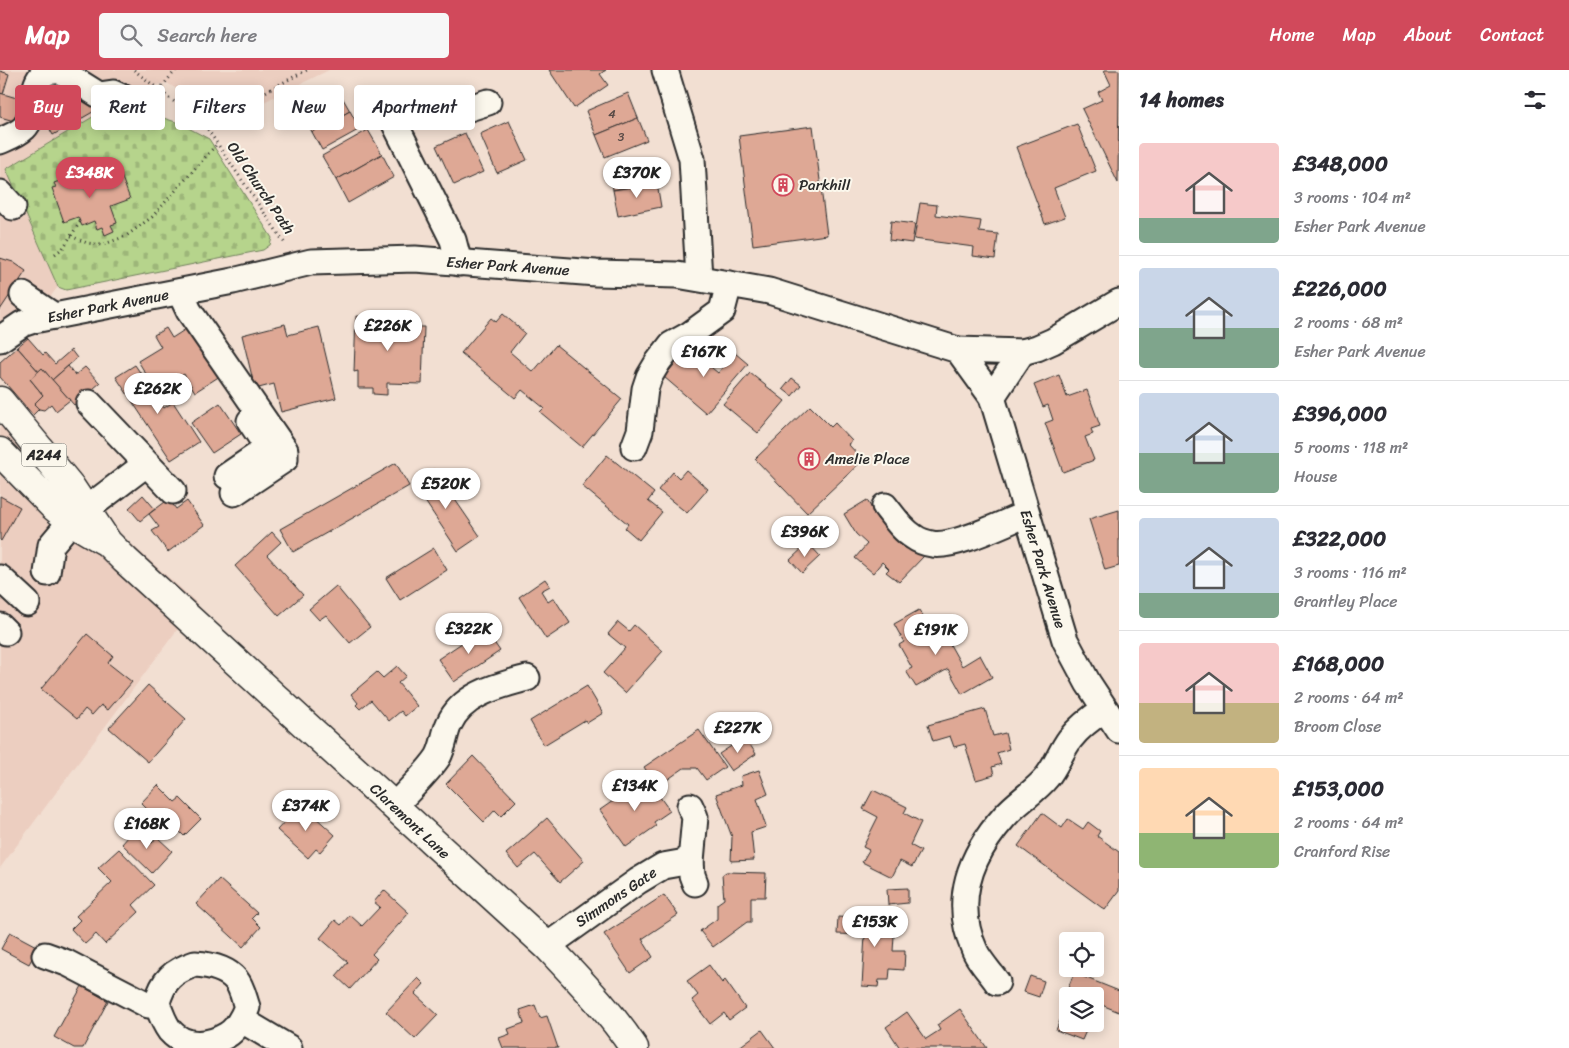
<!DOCTYPE html>
<meta charset="utf-8">
<style>
body{margin:0;font-family:Sriracha,sans-serif;background:#f7f7f7;color:#2b2b33;height:100vh;display:flex;flex-direction:column;font-size:19px;white-space:nowrap}
*{box-sizing:border-box;margin:0}
p{font-size:16px;color:#7c7c81}
.icon{flex:none;width:28px;height:28px;fill:none;stroke:currentColor;stroke-width:2;stroke-linecap:round;stroke-linejoin:round}
.map{position:relative;flex:1;overflow:hidden}
.panel{display:flex;flex-direction:column;background:#fff;width:450px}
.panel>*{flex:none}
.hud{position:absolute;left:15px;top:15px;width:475px;height:45px;display:flex;gap:10px}
.tools{position:absolute;left:1059px;top:862px;display:grid;gap:10px}
.tools a{display:grid;place-items:center;width:45px;height:45px;border-radius:5px;background:#fff;box-shadow:0 2px 12px #0003;font-size:25px}
.price{position:absolute;translate:-50% -42px;padding:0 11px;border-radius:18px;background:#fff;color:#222;font-size:16px;line-height:32px;filter:drop-shadow(0 1px 2px #0008)}
.price::after{content:'';position:absolute;left:50%;top:30px;width:15px;height:11px;margin-left:-8px;background:inherit;clip-path:polygon(0 0,100% 0,50% 100%)}
.price.active{background:#d1495b;color:#fff}
ul{padding:0;list-style:none}
li{display:flex;align-items:center;gap:15px;height:125px;padding:0 20px}
li+li{border-top:1px solid #e1e1e2}
li span{display:grid;place-items:center;flex:none;width:140px;height:100px;border-radius:5px;color:#555}
li>.icon{margin-inline-start:auto}
span .icon{width:60px;height:60px;fill:#fffc;stroke-width:1}
li b{font-size:21px}
h2{display:flex;justify-content:space-between;align-items:center;height:60px;padding:0 20px;font-size:21px}
.pill{padding:0 18px;border-radius:5px;background:#fff;box-shadow:0 2px 12px #0003;font-size:18px;line-height:45px}
.pill.active{background:#d1495b;color:#fff}
header{display:flex;align-items:center;gap:30px;box-sizing:border-box;height:70px;padding:0 25px;background:#d1495b;color:#fff}
header strong{font-size:24px}
nav{display:flex;gap:28px;margin-inline-start:auto;font-size:18px}
.search{width:350px;height:45px;background:#f7f7f7;display:flex;align-items:center;gap:12px;box-sizing:border-box;padding:0 18px;border-radius:5px;color:#7c7c81;font-size:19px}
main{display:flex;flex:1;min-height:0}
.map>svg:first-child{display:block}
</style>
<header>
<strong>Map</strong>
<div class="search"><svg class="icon" aria-label="search" viewBox="0 0 24 24"><circle cx="10" cy="10" r="6"/><path d="M15 15l6 6"/></svg>Search here</div>
<nav><a>Home</a><a>Map</a><a>About</a><a>Contact</a></nav>
</header>
<main>
<div class="map">
<svg width="1119" height="978" viewBox="0 0 1119 978">
<defs>
<pattern id="cemetery-stones" width="16" height="16" patternUnits="userSpaceOnUse" patternTransform="scale(1.25)"><rect width="16" height="16" fill="#b6d48c"/><path d="M2 7V4a2 2 0 0 1 4 0v3zM10 15v-3a2 2 0 0 1 4 0v3z" fill="#9db679"/></pattern>
</defs>
<rect width="100%" height="100%" fill="#f2dfd2"/>
<filter id="ink" filterUnits="userSpaceOnUse"><feTurbulence type="fractalNoise" baseFrequency=".02" numOctaves="2"/><feDisplacementMap in="SourceGraphic" scale="10" xChannelSelector="R" yChannelSelector="G"/><feConvolveMatrix kernelMatrix="1 2 1 2 8 2 1 2 1" color-interpolation-filters="sRGB"/></filter>
<g filter="url(#ink)">
<g fill="#eccec0">
<polygon points="0,0 329,0 227,50 167,13 142,18 6,99 58,217 22,261 0,282"/>
<polygon points="0,318 118,462 197,533 0,798"/>
</g>
<polygon fill="url(#cemetery-stones)" stroke="#70805c" points="116,33 179,53 209,69 272,168 270,175 263,180 66,220 58,217 6,99"/>
<g fill="#dea895" stroke="#2b2b2b">
<polygon points="549,0 606,0 600,4 608,15 574,38"/>
<polygon points="1104,0 1119,0 1118,113 1082,39 1102,30 1098,22 1111,15"/>
<polygon points="0,1 9,4 3,24 0,23"/>
<polygon points="69,16 78,31 91,23 110,32 53,65 36,34"/>
<polygon points="338,20 350,41 312,62 301,41"/>
<polygon points="0,23 20,29 14,51 0,47"/>
<polygon points="628,23 638,48 596,65 586,41"/>
<polygon points="350,41 360,59 322,80 312,62"/>
<polygon points="638,48 647,70 605,87 596,65"/>
<polygon points="509,51 527,90 497,103 480,64"/>
<polygon points="1077,54 1096,101 1054,118 1065,147 1045,154 1016,77"/>
<polygon points="813,56 827,165 753,175 739,66"/>
<polygon points="368,60 382,84 336,110 322,86"/>
<polygon points="465,63 483,102 454,115 436,76"/>
<polygon points="382,84 394,107 348,133 336,110"/>
<polygon points="653,91 657,113 613,120 610,98"/>
<polygon points="96,97 102,112 121,105 130,129 111,136 117,153 111,155 114,161 105,165 102,157 97,159 94,151 82,156 78,147 64,152 52,118 56,117 54,113"/>
<polygon points="657,113 661,137 618,146 613,120"/>
<polygon points="920,133 937,135 936,145 981,151 979,162 998,164 995,189 973,186 974,177 914,169"/>
<polygon points="891,151 915,154 912,173 889,170"/>
<polygon points="0,188 13,192 26,201 0,240"/>
<polygon points="377,243 396,243 396,248 408,249 408,257 424,257 422,314 387,313 387,325 373,324 373,318 358,318 358,301 354,302 356,246 377,247"/>
<polygon points="503,244 525,263 510,282 533,302 556,275 622,329 582,377 540,342 544,338 522,320 515,328 461,283 491,248 496,252"/>
<polygon points="285,254 288,265 319,257 336,328 281,342 274,314 255,319 242,265"/>
<polygon points="189,257 220,306 195,322 184,304 157,322 138,291 161,277 154,265 166,258 172,268"/>
<polygon points="28,268 43,285 45,283 55,294 71,280 77,288 52,310 42,298 39,302 17,277"/>
<polygon points="17,277 39,302 30,309 43,325 34,334 39,339 33,345 0,307 0,292"/>
<polygon points="688,278 718,303 735,283 748,294 706,343 664,307"/>
<polygon points="135,295 164,338 173,332 199,372 171,390 116,307"/>
<polygon points="68,296 75,305 85,297 100,313 74,335 52,310"/>
<polygon points="42,298 70,330 56,341 51,334 44,340 39,339 34,334 43,325 30,309"/>
<polygon points="750,303 785,331 758,363 723,334"/>
<polygon points="1059,305 1067,327 1087,320 1100,356 1091,359 1093,364 1085,367 1094,390 1063,402 1045,353 1053,350 1048,335 1043,337 1034,315"/>
<polygon points="792,308 801,315 792,326 783,319"/>
<polygon points="220,333 241,364 212,383 191,353"/>
<polygon points="810,336 831,357 835,353 852,371 848,374 863,390 807,443 755,389"/>
<polygon points="607,385 654,423 648,431 662,442 639,470 625,458 628,454 582,416"/>
<polygon points="396,393 409,416 293,482 280,459"/>
<polygon points="434,399 480,466 458,481 413,413"/>
<polygon points="686,400 708,419 687,443 658,420 673,402 679,408"/>
<polygon points="143,425 155,439 140,451 129,438"/>
<polygon points="0,426 20,437 1,471 0,470"/>
<polygon points="169,429 176,439 187,431 204,455 168,482 152,461 159,457 149,444"/>
<polygon points="867,430 878,450 882,453 886,449 913,473 924,486 899,512 886,502 889,499 882,492 873,503 855,488 867,474 856,464 844,444"/>
<polygon points="1119,440 1119,496 1105,500 1089,449"/>
<polygon points="272,462 281,472 267,485 303,525 279,546 235,496"/>
<polygon points="808,473 820,486 802,503 790,490"/>
<polygon points="434,478 447,500 400,530 386,508"/>
<polygon points="545,509 550,516 541,521 548,532 554,528 570,553 546,569 519,527"/>
<polygon points="336,516 370,557 350,573 326,545 319,550 309,539"/>
<polygon points="919,540 935,567 943,562 962,596 980,585 992,607 962,624 948,599 916,617 906,601 912,598 899,575 904,572 894,554"/>
<polygon points="618,552 629,561 634,555 663,581 625,623 603,603 625,578 608,564"/>
<polygon points="484,558 500,581 454,612 438,589"/>
<polygon points="87,564 113,586 108,593 132,612 108,640 101,635 92,645 85,639 77,649 41,619"/>
<polygon points="397,596 406,606 398,613 417,636 405,646 401,641 389,651 371,630 360,639 356,635 358,633 351,624 377,602 383,608"/>
<polygon points="148,615 186,649 148,692 109,658"/>
<polygon points="587,616 603,643 587,653 585,650 544,675 530,651"/>
<polygon points="985,639 993,666 1005,663 1009,679 997,683 1001,694 992,697 994,705 976,710 965,674 954,677 950,666 933,671 928,655"/>
<polygon points="699,660 725,697 706,710 697,698 684,698 657,717 644,697"/>
<polygon points="745,667 756,684 731,701 719,684"/>
<polygon points="473,686 516,731 501,746 495,740 484,752 446,714"/>
<polygon points="759,700 768,724 757,729 766,757 751,762 754,790 731,791 732,767 716,724 742,715 741,706"/>
<polygon points="646,708 670,741 654,752 656,756 626,777 600,740"/>
<polygon points="158,715 175,732 180,728 201,749 184,766 172,754 167,759 141,733"/>
<polygon points="873,720 907,737 904,743 921,752 910,775 921,781 912,797 900,791 892,807 862,792 869,780 863,777 878,747 863,739"/>
<polygon points="301,734 335,765 320,782 316,779 308,788 277,760"/>
<polygon points="1042,743 1062,758 1068,749 1083,759 1088,752 1100,761 1097,766 1119,782 1119,821 1105,840 1018,776"/>
<polygon points="547,748 584,791 560,812 535,784 518,798 506,784"/>
<polygon points="136,758 152,773 157,767 172,781 152,803 122,774"/>
<polygon points="119,779 154,815 133,835 139,842 105,874 96,864 85,874 71,859 80,850 76,846 112,812 98,798"/>
<polygon points="726,802 766,803 765,827 751,827 751,852 747,852 713,877 700,861 717,849 717,834 724,829 722,805"/>
<polygon points="219,809 257,843 252,848 261,857 243,877 196,834"/>
<polygon points="908,818 908,833 888,835 887,819"/>
<polygon points="384,820 409,843 372,884 377,889 350,919 336,906 348,892 320,868 335,850 341,855 350,845 362,856 380,837 374,832"/>
<polygon points="664,825 678,845 642,869 653,887 630,903 604,864"/>
<polygon points="838,847 895,851 893,881 905,881 904,900 890,899 889,910 879,910 878,917 862,916 865,865 837,864"/>
<polygon points="10,862 38,877 29,894 1,879"/>
<polygon points="709,895 722,913 725,910 745,938 729,950 724,943 710,954 692,930 698,925 687,911"/>
<polygon points="1074,903 1119,921 1119,942 1097,933 1095,938 1095,926 1068,926 1068,930 1064,928"/>
<polygon points="1030,906 1044,911 1039,927 1024,922"/>
<polygon points="418,908 424,914 415,924 438,945 415,969 386,942"/>
<polygon points="82,916 108,931 83,978 74,978 54,967"/>
<polygon points="1068,932 1068,954 1089,954 1082,970 1056,960"/>
<polygon points="535,935 540,948 547,946 558,978 503,978 499,968 510,964 508,959 524,953 520,940"/>
<polygon points="960,939 987,978 909,978 907,976 900,978 886,957 907,942 926,969 940,960 937,955"/>
<polygon points="762,960 775,978 738,978"/>
</g>
<g fill="none" stroke-linecap="round" stroke-linejoin="round">
<g stroke="#2b2b2b" stroke-width="29">
<g id="minor">
<polyline points="665,0 692,89 699,208"/>
<path d="M0,71C7,68 18,64 24,58C38,45 28,11 47,2C50,1 55,1 59,0L99,25L113,23L126,29"/>
<polyline points="0,123 13,137"/>
<polyline points="459,193 453,170 391,46 413,40 439,42 463,40 488,32"/>
<polyline points="180,222 189,241 285,380 285,389 234,423"/>
<polyline points="23,225 54,246"/>
<polyline points="0,269 22,254 34,250 233,211 311,192 415,189 596,203 677,205 769,221 958,280 992,327 1065,570 1088,613 1119,660"/>
<polyline points="958,280 1022,282 1037,278 1053,271 1119,232"/>
<polyline points="992,327 1022,282"/>
<polyline points="89,333 173,421"/>
<polyline points="634,377 640,361 645,319 649,307 658,292 671,275 689,265 722,241 729,214"/>
<polyline points="227,406 265,380 266,375 250,351"/>
<path d="M885,436C893,446 902,460 914,467C918,470 926,473 932,474C954,478 1004,453 1026,444"/>
<polyline points="47,503 51,475 71,451 146,394"/>
<polyline points="0,508 27,533"/>
<polyline points="0,556 6,562"/>
<polyline points="690,736 695,747 691,791 692,805 695,813"/>
<path d="M394,737C408,720 426,705 438,687C444,676 444,665 449,654C462,624 498,616 527,608"/>
<polyline points="547,876 638,811 663,796 691,791"/>
<polyline points="45,885 67,893 148,935 157,933"/>
<path d="M195,894C210,895 226,898 236,910C242,917 244,929 247,937C243,947 237,959 227,965C209,976 185,978 170,961C164,953 160,942 157,933C163,910 173,901 195,894Z"/>
<path d="M997,912C990,902 980,892 975,881C952,831 970,785 1005,746C1017,732 1035,722 1047,707C1056,696 1061,681 1070,669C1080,656 1091,648 1105,639"/>
<polyline points="242,950 289,978"/>
</g>
</g>
<g stroke="#2b2b2b" stroke-width="31">
<g id="major">
<path d="M0,331L70,416L108,473L125,490L547,876C578,909 609,940 634,978"/>
<polyline points="0,382 52,435 71,451 103,470"/>
</g>
</g>
<g stroke="#2b2b2b" stroke-width="3" stroke-dasharray="1 4" stroke-linecap="butt">
<polyline points="134,0 206,57 286,175"/>
<polyline points="159,20 176,0"/>
<polyline points="206,57 214,49 307,0"/>
<polyline points="71,166 87,173 102,175 126,166 152,147 217,74"/>
<polyline points="55,184 63,178 80,152"/>
</g>
<use href="#minor" stroke="#fbf7ec" stroke-width="25"/>
<use href="#major" stroke="#fbf7ec" stroke-width="28"/>
</g>
</g>
<defs>
<g id="building-ring" transform="scale(1.125)"><circle r="9.5" fill="#fbf7ec" stroke="#d1495b" stroke-width="1.5"/><path d="M-4-6H4V6H1V3H-1V6H-4ZM-2.5-4.3h1.7v1.8h-1.7ZM.8-4.3h1.7v1.8H.8ZM-2.5-1h1.7V.8h-1.7ZM.8-1h1.7V.8H.8Z" fill="#d1495b"/></g>
</defs>
<g fill-rule="evenodd">
<use href="#building-ring" x="783" y="115"/>
<use href="#building-ring" x="809" y="389"/>
</g>
<g text-anchor="middle" stroke-width="4" stroke-linejoin="round" paint-order="stroke">
<g font-size="12" fill="#584a46">
<text x="612" y="48">4</text>
<text x="621" y="71">3</text>
</g>
<rect fill="#fbf7ec" stroke="#696865" stroke-width="1" x="21.5" y="373.5" width="45" height="23" rx="4"/>
<g font-size="14" font-weight="bold" fill="#2b2b2b">
<text x="44" y="390">A244</text>
</g>
<g font-size="15" fill="#2b2b2b" stroke="#fbf7ec" text-anchor="start">
<text x="799" y="120">Parkhill</text>
<text x="825" y="394">Amelie Place</text>
</g>
<g font-size="15" fill="#2b2b2b" stroke="#fbf7ec">
<text transform="translate(261 118) rotate(56)" y="5">Old Church Path</text>
<text transform="translate(508 196) rotate(4)" y="5">Esher Park Avenue</text>
<text transform="translate(108 236) rotate(-11)" y="5">Esher Park Avenue</text>
<text transform="translate(1043 499) rotate(73)" y="5">Esher Park Avenue</text>
<text transform="translate(410 751) rotate(43)" y="5">Claremont Lane</text>
<text transform="translate(616 827) rotate(-34)" y="5">Simmons Gate</text>
</g>
</g>
</svg>
<div class="tools">
<a><svg class="icon" aria-label="locate" viewBox="0 0 24 24"><circle cx="12" cy="12" r="6"/><path d="M12 2v4M12 18v4M2 12h4M18 12h4"/></svg></a>
<a><svg class="icon" aria-label="layers" viewBox="0 0 24 24"><path d="M12 4l9 5-9 5-9-5zM3 14l9 5 9-5"/></svg></a>
</div>
<b class="price active" style="left:90px;top:129px">£348K</b>
<b class="price" style="left:637px;top:129px">£370K</b>
<b class="price" style="left:388px;top:282px">£226K</b>
<b class="price" style="left:704px;top:308px">£167K</b>
<b class="price" style="left:158px;top:345px">£262K</b>
<b class="price" style="left:446px;top:440px">£520K</b>
<b class="price" style="left:805px;top:488px">£396K</b>
<b class="price" style="left:469px;top:585px">£322K</b>
<b class="price" style="left:936px;top:586px">£191K</b>
<b class="price" style="left:738px;top:684px">£227K</b>
<b class="price" style="left:635px;top:742px">£134K</b>
<b class="price" style="left:306px;top:762px">£374K</b>
<b class="price" style="left:147px;top:780px">£168K</b>
<b class="price" style="left:875px;top:878px">£153K</b>
<div class="hud">
<a class="pill active">Buy</a>
<a class="pill">Rent</a>
<a class="pill">Filters</a>
<a class="pill">New</a>
<a class="pill">Apartment</a>
</div>
</div>
<section class="panel">
<h2>14 homes<svg class="icon" aria-label="filters" viewBox="0 0 24 24"><path d="M4 7h16M4 17h16"/><circle cx="9" cy="7" r="2"/><circle cx="15" cy="17" r="2"/></svg></h2>
<ul>
<li><span style="background:linear-gradient(#f6c9c9 75%,#7fa58c 0)"><svg class="icon" aria-label="home" viewBox="0 0 24 24"><path d="M3 11l9-7 9 7M6 9v11h12V9"/></svg></span><div><b>£348,000</b><p>3 rooms · 104 m²</p><p>Esher Park Avenue</p></div></li>
<li><span style="background:linear-gradient(#c9d6e8 60%,#7fa58c 0)"><svg class="icon" aria-label="home" viewBox="0 0 24 24"><path d="M3 11l9-7 9 7M6 9v11h12V9"/></svg></span><div><b>£226,000</b><p>2 rooms · 68 m²</p><p>Esher Park Avenue</p></div></li>
<li><span style="background:linear-gradient(#c9d6e8 60%,#7fa58c 0)"><svg class="icon" aria-label="home" viewBox="0 0 24 24"><path d="M3 11l9-7 9 7M6 9v11h12V9"/></svg></span><div><b>£396,000</b><p>5 rooms · 118 m²</p><p>House</p></div></li>
<li><span style="background:linear-gradient(#c9d6e8 75%,#7fa58c 0)"><svg class="icon" aria-label="home" viewBox="0 0 24 24"><path d="M3 11l9-7 9 7M6 9v11h12V9"/></svg></span><div><b>£322,000</b><p>3 rooms · 116 m²</p><p>Grantley Place</p></div></li>
<li><span style="background:linear-gradient(#f6c9c9 60%,#c2b280 0)"><svg class="icon" aria-label="home" viewBox="0 0 24 24"><path d="M3 11l9-7 9 7M6 9v11h12V9"/></svg></span><div><b>£168,000</b><p>2 rooms · 64 m²</p><p>Broom Close</p></div></li>
<li><span style="background:linear-gradient(#ffd9b3 65%,#8fb573 0)"><svg class="icon" aria-label="home" viewBox="0 0 24 24"><path d="M3 11l9-7 9 7M6 9v11h12V9"/></svg></span><div><b>£153,000</b><p>2 rooms · 64 m²</p><p>Cranford Rise</p></div></li>
</ul>
</section>
</main>
